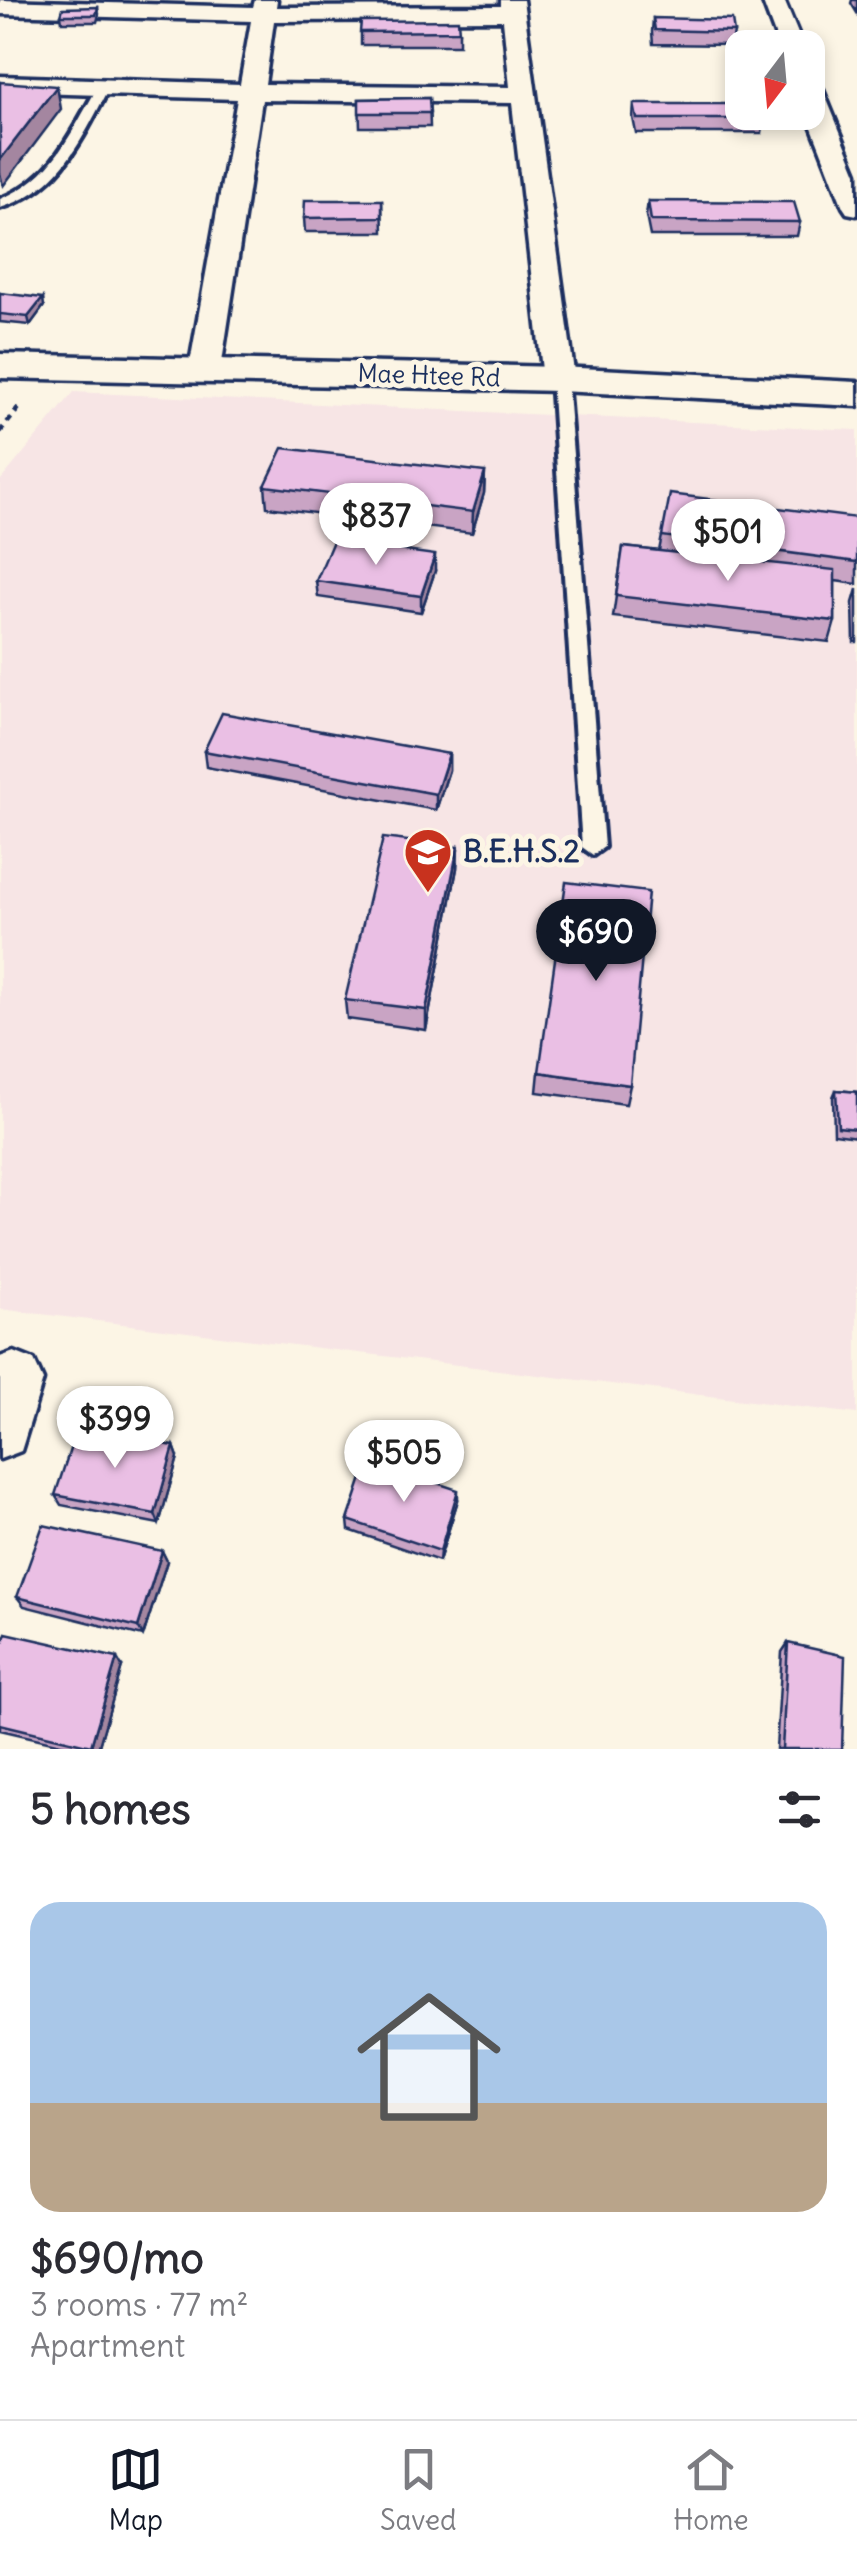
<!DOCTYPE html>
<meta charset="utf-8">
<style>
body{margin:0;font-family:Delius,sans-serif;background:#f2f2f3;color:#2b2b33;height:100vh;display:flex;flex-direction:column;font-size:38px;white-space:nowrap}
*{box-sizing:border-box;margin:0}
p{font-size:32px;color:#7c7c81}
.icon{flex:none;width:55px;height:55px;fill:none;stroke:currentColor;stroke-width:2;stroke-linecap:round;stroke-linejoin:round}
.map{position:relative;height:1749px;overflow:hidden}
.drawer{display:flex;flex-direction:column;background:#fff;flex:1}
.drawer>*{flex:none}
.needle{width:65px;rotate:196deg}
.controls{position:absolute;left:725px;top:30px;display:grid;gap:20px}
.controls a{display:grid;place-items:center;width:100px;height:100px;border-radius:20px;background:#fff;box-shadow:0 5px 15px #0003;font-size:50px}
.price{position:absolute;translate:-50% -85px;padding:0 22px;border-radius:35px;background:#fff;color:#222;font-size:32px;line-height:65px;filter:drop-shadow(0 2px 5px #0008)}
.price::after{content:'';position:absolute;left:50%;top:60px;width:30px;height:22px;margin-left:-15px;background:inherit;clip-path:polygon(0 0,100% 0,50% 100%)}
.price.on{background:#111827;color:#fff}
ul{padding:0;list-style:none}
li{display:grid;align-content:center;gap:20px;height:530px;padding:0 30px}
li+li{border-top:2px solid #e1e1e2}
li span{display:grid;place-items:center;height:310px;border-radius:30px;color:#555}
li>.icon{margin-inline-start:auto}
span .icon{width:180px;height:180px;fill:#fffc;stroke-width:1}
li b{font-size:42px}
h2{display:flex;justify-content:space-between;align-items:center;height:120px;padding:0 30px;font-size:42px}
.tabs{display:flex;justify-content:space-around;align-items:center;height:140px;border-top:2px solid #e1e1e2;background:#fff;font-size:28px;color:#7c7c81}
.tabs a{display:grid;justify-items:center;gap:5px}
.tabs .on{color:#111827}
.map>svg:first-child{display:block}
</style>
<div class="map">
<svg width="857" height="1749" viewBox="0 0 857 1749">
<rect width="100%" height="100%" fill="#fcf5e5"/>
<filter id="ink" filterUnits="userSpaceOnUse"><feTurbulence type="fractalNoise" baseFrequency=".01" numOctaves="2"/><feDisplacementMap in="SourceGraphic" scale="20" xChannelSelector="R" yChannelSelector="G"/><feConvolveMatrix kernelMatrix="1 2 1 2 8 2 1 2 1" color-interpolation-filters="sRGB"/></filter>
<g filter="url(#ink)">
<polygon fill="#f7e5e5" points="74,392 857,430 857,1414 0,1309 0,481"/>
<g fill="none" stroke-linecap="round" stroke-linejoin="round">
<g stroke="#1b2f5e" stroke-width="8">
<g id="lane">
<path d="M98,87L108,90C81,141 60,190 0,208V199C54,178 70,133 98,87Z"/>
<polygon points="559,374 567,379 604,847 593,855 582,847 551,379"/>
</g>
</g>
<g stroke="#1b2f5e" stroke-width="7">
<g id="street">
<path d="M0,0L253,7L255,0H277L276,7L501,6V0H523L575,379L570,386H548L543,379L512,103L262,100L221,369L216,376H194L189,369L237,99L0,92V76L240,84L251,21L0,14ZM503,20L510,87L265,84L274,21Z"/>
<polygon points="762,0 784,0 804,48 780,48"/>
<polygon points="808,77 821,85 857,173 857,215 847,213 843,207 806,112"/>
<polygon points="14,1352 34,1360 43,1380 21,1451 0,1459 0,1357"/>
</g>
</g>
<g stroke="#1b2f5e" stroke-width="7">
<polygon id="secondary" points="0,354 559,367 857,382 857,406 559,391 0,378"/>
</g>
<polyline stroke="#1b2f5e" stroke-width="5" stroke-dasharray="6 6" stroke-linecap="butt" points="0,432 22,404"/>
<use href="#lane" fill="#fcf5e5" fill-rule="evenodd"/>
<use href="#street" fill="#fcf5e5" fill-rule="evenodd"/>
<use href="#secondary" fill="#fcf5e5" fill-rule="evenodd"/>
</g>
<g fill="#c9a4c4" stroke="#1b2f5e" stroke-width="2.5">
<polygon points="852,0 857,0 857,13 851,3"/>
<polygon points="98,7 99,14 97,22 62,22 61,15"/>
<polygon points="653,18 734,32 732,45 653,44 652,32"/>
<polygon points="361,21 459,31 459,45 361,45"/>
<polygon points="429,98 430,127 360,127 359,99"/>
<polygon points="634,104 764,119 762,133 636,133 633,118"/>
<polygon points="382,200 383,232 305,232 304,218"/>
<polygon points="648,201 800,222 797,236 650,236 646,216"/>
<polygon points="0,293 44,306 30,325 0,322"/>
<polygon points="485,472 484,493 472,533 267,507 265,486"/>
<polygon points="857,518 857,584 835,581 835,621 829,642 613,617 623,547 659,551 662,536"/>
<polygon points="435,571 421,612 318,597 316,581"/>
<polygon points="857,589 857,642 854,642 853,603"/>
<polygon points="204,751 449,754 449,770 436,810 206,767"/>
<polygon points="458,847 457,868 426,1030 347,1019 345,1000"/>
<polygon points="539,1072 630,1085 626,1104 537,1092"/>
<polygon points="836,1090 857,1092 857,1137 834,1134 833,1097"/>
<polygon points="174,1446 178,1457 159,1524 61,1505 55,1495"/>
<polygon points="458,1500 439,1561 349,1530 348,1520"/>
<polygon points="162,1551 167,1561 143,1636 24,1606 17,1597"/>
<polygon points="788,1643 842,1749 776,1749 782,1652"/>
<polygon points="0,1651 122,1667 98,1749 82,1749 0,1730"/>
</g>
<g fill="#a486a0" stroke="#1b2f5e" stroke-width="2.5">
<polygon points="57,86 61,109 3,186 0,173 0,160"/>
<polygon points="43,298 44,306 30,325 28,317"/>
<polygon points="485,472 484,493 472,533 473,512"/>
<polygon points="435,555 435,571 421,612 421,596"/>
<polygon points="449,754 449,770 436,810 436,794"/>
<polygon points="458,847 457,868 426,1030 426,1010"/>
<polygon points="174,1446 178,1457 159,1524 155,1514"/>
<polygon points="458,1490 458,1500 439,1561 440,1551"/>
<polygon points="162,1551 167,1561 143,1636 138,1627"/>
<polygon points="117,1658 122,1667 98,1749 94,1749 91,1746"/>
</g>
<g fill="#eabfe4" stroke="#1b2f5e" stroke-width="2.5">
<polygon points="98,7 96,15 61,15 63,8"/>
<polygon points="653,18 732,20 734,32 655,30"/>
<polygon points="458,20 459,31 360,32 361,21"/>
<polygon points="0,82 57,86 0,160"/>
<polygon points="429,98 430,113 359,113 359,99"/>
<polygon points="634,104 742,104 742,112 762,112 764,119 637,119"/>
<polygon points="305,200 382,200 382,217 304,218"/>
<polygon points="648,201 794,202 800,222 651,221"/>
<polygon points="0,293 43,298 28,317 0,314"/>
<polygon points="283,448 485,472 473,512 265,486"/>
<polygon points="670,494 857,518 857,562 662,536"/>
<polygon points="333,541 435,555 421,596 316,581"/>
<polygon points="623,547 835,570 835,621 616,596"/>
<polygon points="222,713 449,754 436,794 204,751"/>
<polygon points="383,838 458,847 426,1010 345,1000"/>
<polygon points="566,882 648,892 630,1085 539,1072"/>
<polygon points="836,1090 857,1092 857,1129 838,1127"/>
<polygon points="77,1428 174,1446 155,1514 55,1495"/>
<polygon points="368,1460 458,1490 440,1551 348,1520"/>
<polygon points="43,1525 162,1551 138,1627 17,1597"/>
<polygon points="6,1633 117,1658 91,1746 0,1724 0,1651"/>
<polygon points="788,1643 845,1656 842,1749 782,1749"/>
</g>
</g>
<defs>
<g id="school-pin" transform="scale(2.5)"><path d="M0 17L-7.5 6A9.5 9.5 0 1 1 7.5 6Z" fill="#c8321e" stroke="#fcf5e5"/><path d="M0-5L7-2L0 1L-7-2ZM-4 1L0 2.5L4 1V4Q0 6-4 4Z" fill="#fff"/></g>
</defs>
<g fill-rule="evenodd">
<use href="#school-pin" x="428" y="852"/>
</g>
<g text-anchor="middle" stroke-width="10" stroke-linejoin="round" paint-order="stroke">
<g font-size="25" fill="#1b2f5e" stroke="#fcf5e5">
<text transform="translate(429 375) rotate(2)" y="9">Mae Htee Rd</text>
</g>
<g font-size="30" font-weight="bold" fill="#1b2f5e" stroke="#fcf5e5" text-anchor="start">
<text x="463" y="862">B.E.H.S.2</text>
</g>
</g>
</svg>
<div class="controls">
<a><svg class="needle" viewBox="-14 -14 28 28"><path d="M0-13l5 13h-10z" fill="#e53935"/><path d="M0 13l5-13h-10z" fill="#7c7c81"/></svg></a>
</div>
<b class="price" style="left:376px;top:568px">$837</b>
<b class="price" style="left:728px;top:584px">$501</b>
<b class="price on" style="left:596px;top:984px">$690</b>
<b class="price" style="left:115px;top:1471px">$399</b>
<b class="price" style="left:404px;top:1505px">$505</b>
</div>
<section class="drawer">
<h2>5 homes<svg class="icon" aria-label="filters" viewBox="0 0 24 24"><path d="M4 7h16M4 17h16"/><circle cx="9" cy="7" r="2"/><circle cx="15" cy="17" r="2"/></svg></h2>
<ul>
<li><span style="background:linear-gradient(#a9c7e8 65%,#b9a48a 0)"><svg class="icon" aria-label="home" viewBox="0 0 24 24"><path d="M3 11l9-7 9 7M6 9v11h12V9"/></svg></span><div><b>$690/mo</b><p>3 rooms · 77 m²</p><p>Apartment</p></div></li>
</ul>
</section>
<nav class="tabs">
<a class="on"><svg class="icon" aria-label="map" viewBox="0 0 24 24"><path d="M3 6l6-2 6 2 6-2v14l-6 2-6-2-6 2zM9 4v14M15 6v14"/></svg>Map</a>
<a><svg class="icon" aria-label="saved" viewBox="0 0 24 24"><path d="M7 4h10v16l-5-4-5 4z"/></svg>Saved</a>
<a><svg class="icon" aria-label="home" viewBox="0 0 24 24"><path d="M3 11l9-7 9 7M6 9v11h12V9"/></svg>Home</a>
</nav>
